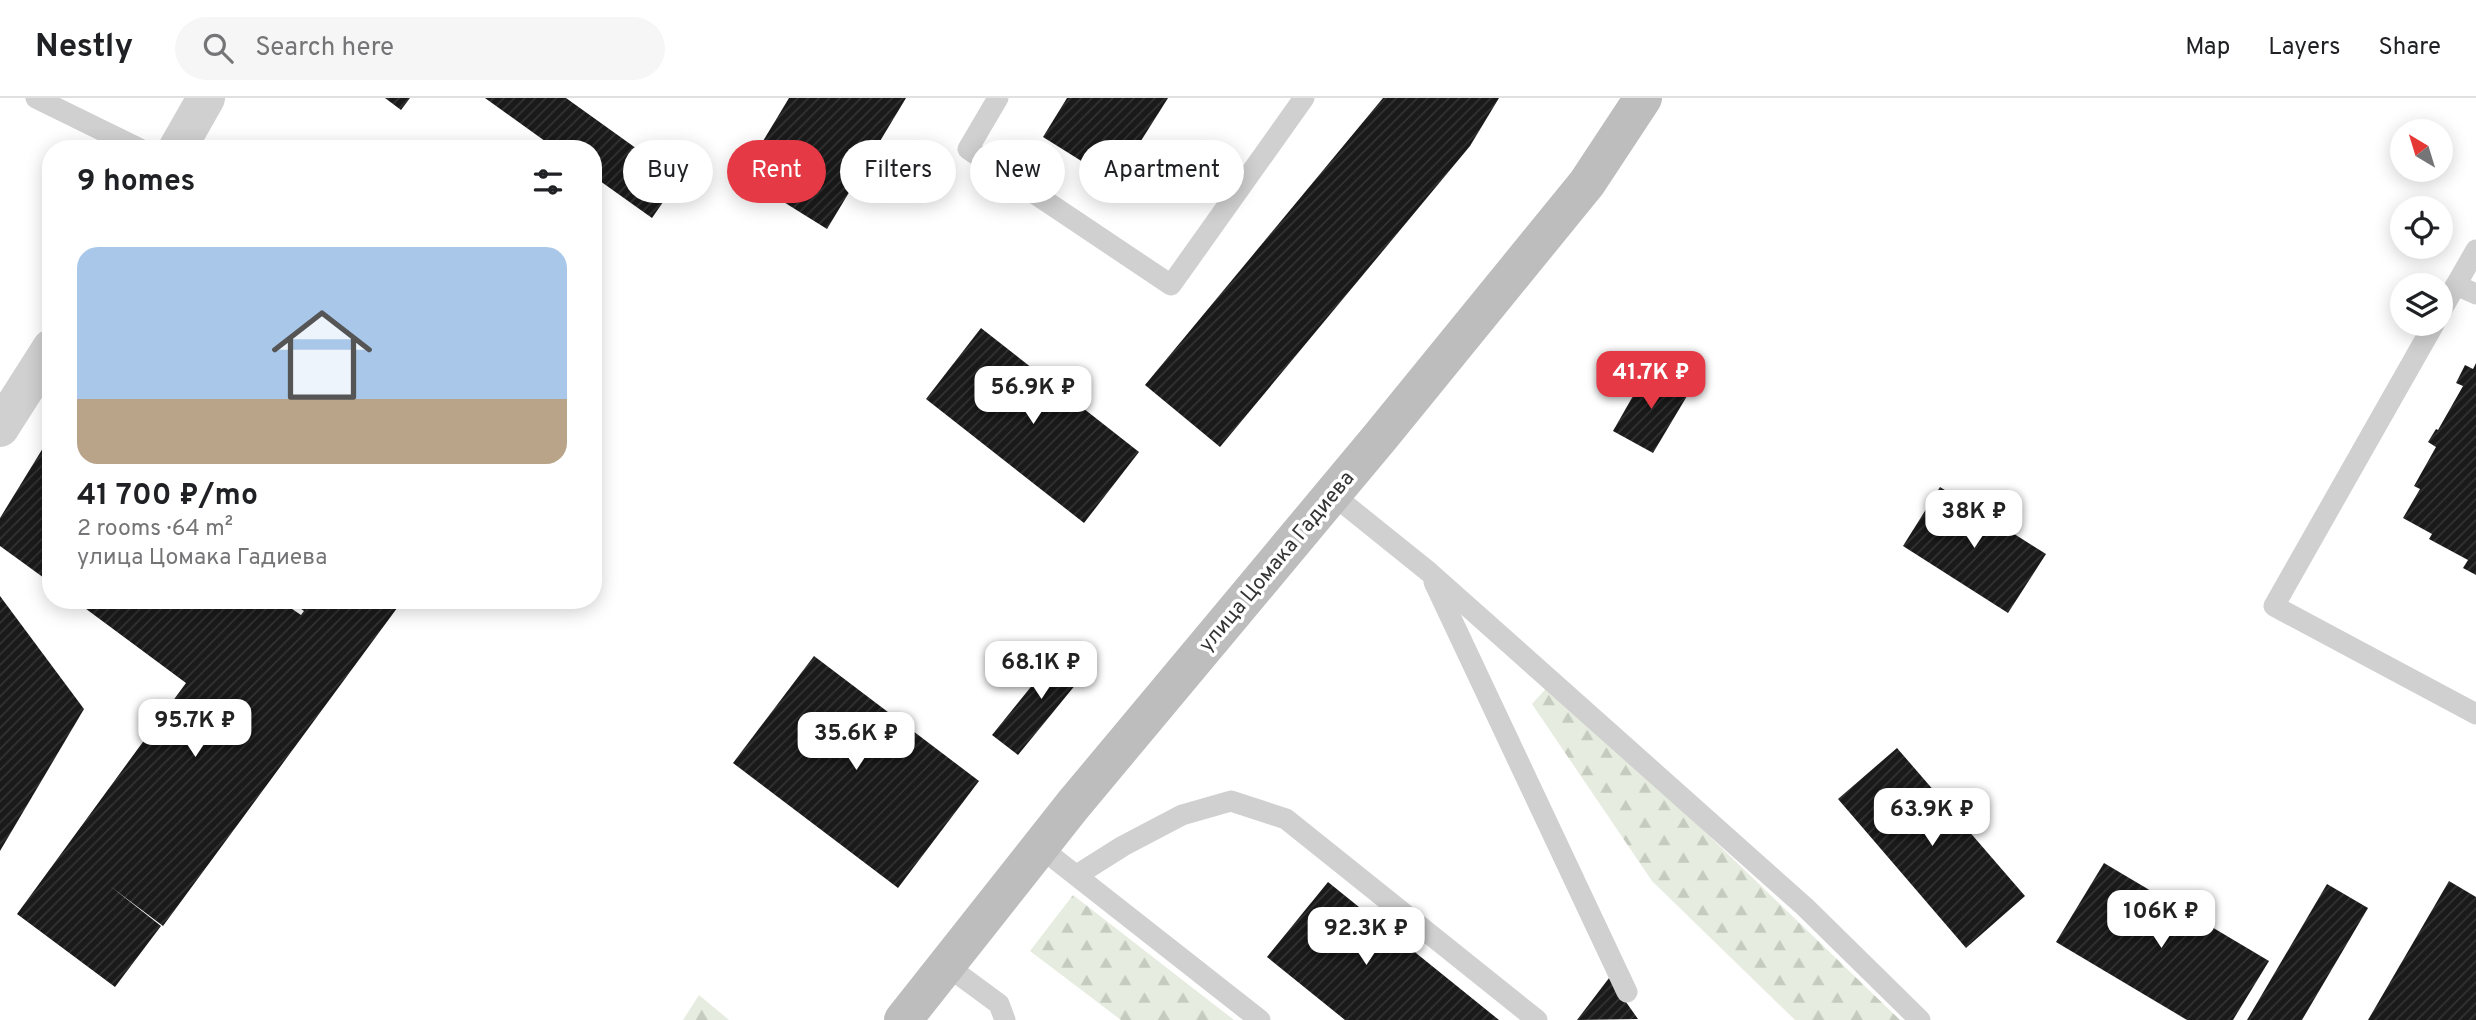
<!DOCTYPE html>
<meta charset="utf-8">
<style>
body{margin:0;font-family:Overpass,sans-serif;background:#f6f6f6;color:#202124;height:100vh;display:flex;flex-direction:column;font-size:26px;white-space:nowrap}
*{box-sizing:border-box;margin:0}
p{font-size:23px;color:#757577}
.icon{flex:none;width:38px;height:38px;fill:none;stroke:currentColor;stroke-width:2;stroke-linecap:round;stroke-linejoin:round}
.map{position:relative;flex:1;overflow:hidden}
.sheet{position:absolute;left:42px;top:42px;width:560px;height:469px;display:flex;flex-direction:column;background:#fff;border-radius:28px;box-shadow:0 4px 18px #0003}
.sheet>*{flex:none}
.top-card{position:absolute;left:623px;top:42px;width:665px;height:63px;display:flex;gap:14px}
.needle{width:46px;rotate:322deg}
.tools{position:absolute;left:2390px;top:21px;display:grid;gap:14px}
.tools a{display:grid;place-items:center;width:63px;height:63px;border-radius:50%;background:#fff;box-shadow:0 4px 18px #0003;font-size:35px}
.price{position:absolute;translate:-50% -60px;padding:0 16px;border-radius:14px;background:#fff;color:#222;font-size:23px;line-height:46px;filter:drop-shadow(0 2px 4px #0008)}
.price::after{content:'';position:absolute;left:50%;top:42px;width:21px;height:16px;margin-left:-10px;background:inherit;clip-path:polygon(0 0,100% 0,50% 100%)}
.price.selected{background:#e63946;color:#fff}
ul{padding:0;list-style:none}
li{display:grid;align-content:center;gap:14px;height:371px;padding:0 35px}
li+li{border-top:2px solid #e0e0e0}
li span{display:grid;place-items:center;height:217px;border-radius:21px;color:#555}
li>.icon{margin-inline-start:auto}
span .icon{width:126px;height:126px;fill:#fffc;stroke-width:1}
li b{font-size:30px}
h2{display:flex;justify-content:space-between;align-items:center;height:84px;padding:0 35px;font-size:30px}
.tag{padding:0 24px;border-radius:32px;background:#fff;box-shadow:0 4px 18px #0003;font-size:24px;line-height:63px}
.tag.selected{background:#e63946;color:#fff}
header{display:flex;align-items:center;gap:42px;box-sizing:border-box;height:98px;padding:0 35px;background:#fff;border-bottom:2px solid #e0e0e0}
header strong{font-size:33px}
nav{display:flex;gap:38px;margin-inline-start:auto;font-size:24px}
.search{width:490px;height:63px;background:#f6f6f6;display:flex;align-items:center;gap:18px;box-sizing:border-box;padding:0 24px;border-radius:38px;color:#757577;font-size:26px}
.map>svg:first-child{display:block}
</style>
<header>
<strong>Nestly</strong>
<div class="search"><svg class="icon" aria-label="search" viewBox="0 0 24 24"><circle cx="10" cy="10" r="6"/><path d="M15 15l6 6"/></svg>Search here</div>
<nav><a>Map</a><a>Layers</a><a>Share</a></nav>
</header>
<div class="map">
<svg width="2476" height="922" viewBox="0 0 2476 922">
<defs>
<pattern id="forest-firs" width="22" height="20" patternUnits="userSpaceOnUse" patternTransform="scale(1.75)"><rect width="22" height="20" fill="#e6ecdf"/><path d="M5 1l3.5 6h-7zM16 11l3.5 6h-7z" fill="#c6cbc0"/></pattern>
<pattern id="building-hatch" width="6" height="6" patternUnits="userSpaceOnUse" patternTransform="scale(1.75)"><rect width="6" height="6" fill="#1a1a1a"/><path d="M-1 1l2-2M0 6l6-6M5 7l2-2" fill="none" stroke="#333"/></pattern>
</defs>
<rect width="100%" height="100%" fill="#fff"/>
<g fill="url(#forest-firs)">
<polygon points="1551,585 1900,922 1795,922 1652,783 1532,606"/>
<polygon points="1073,797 1234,922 1121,922 1030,853"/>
<polygon points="699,897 729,922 683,922"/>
</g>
<g fill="url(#building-hatch)">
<polygon points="385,0 410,0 401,12"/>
<polygon points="485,0 566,0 679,81 652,120 593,78 593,51 556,51"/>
<polygon points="789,0 906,0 827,131 742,78"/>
<polygon points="1067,0 1168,0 1115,84 1043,39"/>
<polygon points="1383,0 1499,0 1470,48 1220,349 1145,287"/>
<polygon points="981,230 1139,354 1084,425 926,301"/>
<polygon points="2476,265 2476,477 2463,470 2468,462 2429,441 2432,436 2403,420 2420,391 2414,388 2436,349 2428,344 2436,331 2438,332 2463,288 2456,285 2465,267 2473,271"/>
<polygon points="1649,270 1690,293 1653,355 1613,333"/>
<polygon points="51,337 51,485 0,448 0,420"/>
<polygon points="1940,389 2046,456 2008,515 1903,448"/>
<polygon points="0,498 84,611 0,753"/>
<polygon points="74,502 279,502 301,517 304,513 300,510 306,502 403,502 163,828 110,788 161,828 115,889 17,816 186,585"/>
<polygon points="1064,548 1090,569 1018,657 992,637"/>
<polygon points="814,558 979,683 898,790 733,665"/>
<polygon points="1897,650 2025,798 1966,850 1838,701"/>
<polygon points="2104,765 2269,863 2233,922 2187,922 2056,844"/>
<polygon points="2449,783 2476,799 2476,922 2368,922"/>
<polygon points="1328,784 1499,922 1345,922 1267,859"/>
<polygon points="2327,786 2368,810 2302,922 2247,922"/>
<polygon points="1609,880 1638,921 1577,922"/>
</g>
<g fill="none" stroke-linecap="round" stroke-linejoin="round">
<g stroke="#d0d0d0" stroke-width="21">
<polyline points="36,0 140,51"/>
<polyline points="998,0 968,51 1171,187 1304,0"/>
<polyline points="2456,187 2476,196"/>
<polyline points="2441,213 2476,152"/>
<polyline points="2434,226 2274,508 2476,616"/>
<polyline points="1332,396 1429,474 1805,809 1920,922"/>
<polyline points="1434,484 1627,894"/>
<polyline points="1041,750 1260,922"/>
<polyline points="1077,777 1123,748 1182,717 1231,703 1286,721 1537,922"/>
<polyline points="946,867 999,906 1005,922"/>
</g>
<g stroke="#d0d0d0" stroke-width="38">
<polyline points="177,51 206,0"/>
<polyline points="0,330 51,250"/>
</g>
<polyline stroke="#bdbdbd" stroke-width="38" points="903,922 1073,707 1381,338 1587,85 1643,0"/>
</g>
<g text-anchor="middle" stroke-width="7" stroke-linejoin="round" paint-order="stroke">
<g font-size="21" fill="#333" stroke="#fff">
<text transform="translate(1276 463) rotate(-50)" y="7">улица Цомака Гадиева</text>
</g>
</g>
</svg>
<div class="tools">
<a><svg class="needle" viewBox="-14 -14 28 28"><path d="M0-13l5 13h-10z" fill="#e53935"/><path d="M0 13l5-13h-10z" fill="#757577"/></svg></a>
<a><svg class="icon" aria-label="locate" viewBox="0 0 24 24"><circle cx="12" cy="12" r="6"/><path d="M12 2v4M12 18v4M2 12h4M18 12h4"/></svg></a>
<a><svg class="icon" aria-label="layers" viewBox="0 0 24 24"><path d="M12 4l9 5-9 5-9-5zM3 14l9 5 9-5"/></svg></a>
</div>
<b class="price selected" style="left:1651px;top:313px">41.7K ₽</b>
<b class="price" style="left:1033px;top:328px">56.9K ₽</b>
<b class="price" style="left:1974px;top:452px">38K ₽</b>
<b class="price" style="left:1041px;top:603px">68.1K ₽</b>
<b class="price" style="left:195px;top:661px">95.7K ₽</b>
<b class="price" style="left:856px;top:674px">35.6K ₽</b>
<b class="price" style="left:1932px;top:750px">63.9K ₽</b>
<b class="price" style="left:2161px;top:852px">106K ₽</b>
<b class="price" style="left:1366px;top:869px">92.3K ₽</b>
<div class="top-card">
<a class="tag">Buy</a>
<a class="tag selected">Rent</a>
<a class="tag">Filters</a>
<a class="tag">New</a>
<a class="tag">Apartment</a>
</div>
<section class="sheet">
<h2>9 homes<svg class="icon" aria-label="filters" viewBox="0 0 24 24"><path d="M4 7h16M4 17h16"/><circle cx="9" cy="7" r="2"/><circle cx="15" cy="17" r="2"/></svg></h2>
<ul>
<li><span style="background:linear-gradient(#a9c7e8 70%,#b9a48a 0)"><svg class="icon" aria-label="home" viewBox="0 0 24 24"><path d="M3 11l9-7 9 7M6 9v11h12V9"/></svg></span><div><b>41 700 ₽/mo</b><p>2 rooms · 64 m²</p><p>улица Цомака Гадиева</p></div></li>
</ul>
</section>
</div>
